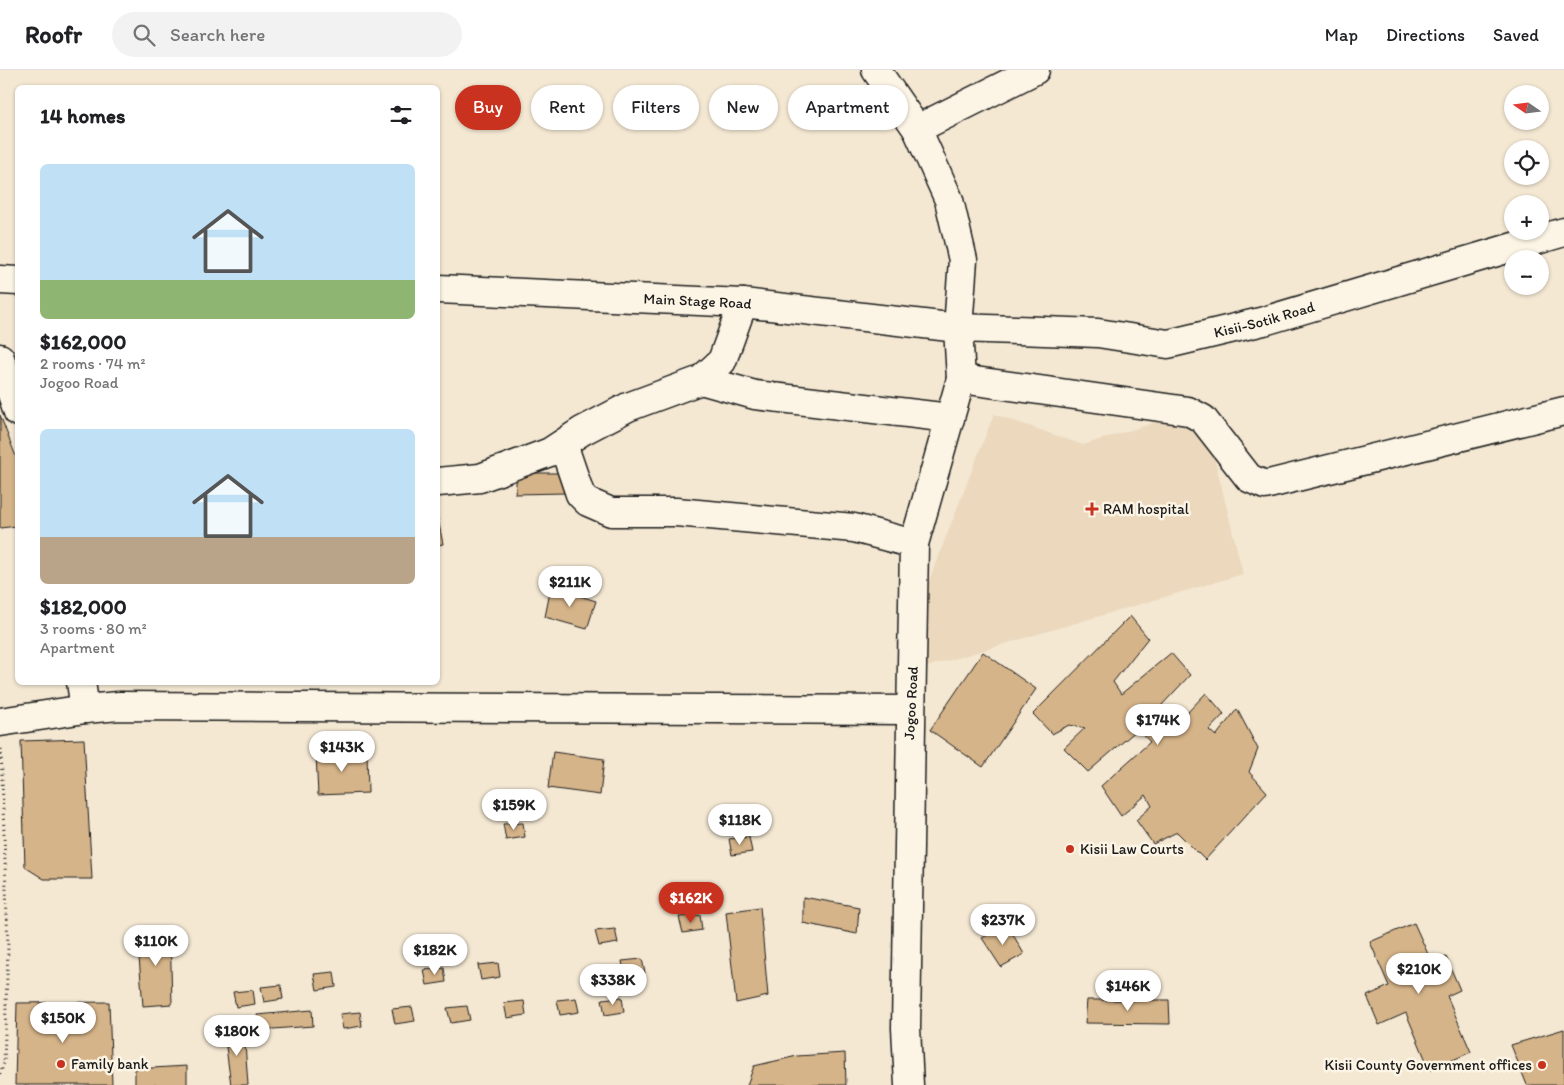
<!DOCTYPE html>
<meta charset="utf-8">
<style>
body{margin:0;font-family:Itim,sans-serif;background:#f2f2f2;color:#202124;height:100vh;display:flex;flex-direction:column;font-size:19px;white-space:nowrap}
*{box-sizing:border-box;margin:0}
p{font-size:16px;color:#757577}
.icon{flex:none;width:28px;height:28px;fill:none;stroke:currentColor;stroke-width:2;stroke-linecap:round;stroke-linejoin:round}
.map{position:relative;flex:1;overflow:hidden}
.side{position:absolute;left:15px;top:15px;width:425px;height:600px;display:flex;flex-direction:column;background:#fff;border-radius:8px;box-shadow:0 1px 4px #0004}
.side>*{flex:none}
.top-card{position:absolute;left:455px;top:15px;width:475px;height:45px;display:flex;gap:10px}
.needle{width:32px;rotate:284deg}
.tools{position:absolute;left:1504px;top:15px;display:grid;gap:10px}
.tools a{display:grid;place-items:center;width:45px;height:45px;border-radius:50%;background:#fff;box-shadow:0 1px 4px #0004;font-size:25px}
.price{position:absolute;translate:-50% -42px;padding:0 11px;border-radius:18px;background:#fff;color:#222;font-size:16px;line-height:32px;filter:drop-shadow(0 1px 2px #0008)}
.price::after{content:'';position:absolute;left:50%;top:30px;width:15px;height:11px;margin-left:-8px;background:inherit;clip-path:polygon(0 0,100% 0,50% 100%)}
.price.selected{background:#c8321e;color:#fff}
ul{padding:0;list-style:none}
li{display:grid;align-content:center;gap:10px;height:265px;padding:0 25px}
li span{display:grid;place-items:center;height:155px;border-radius:8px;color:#555}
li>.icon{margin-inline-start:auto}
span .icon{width:90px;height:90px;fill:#fffc;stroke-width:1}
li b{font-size:21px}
h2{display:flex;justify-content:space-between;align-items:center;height:60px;padding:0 25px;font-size:21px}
.tag{padding:0 18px;border-radius:22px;background:#fff;box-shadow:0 1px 4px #0004;font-size:18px;line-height:45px}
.tag.selected{background:#c8321e;color:#fff}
header{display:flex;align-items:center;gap:30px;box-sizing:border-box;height:70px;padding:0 25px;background:#fff;border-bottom:1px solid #e0e0e0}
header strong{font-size:24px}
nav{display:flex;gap:28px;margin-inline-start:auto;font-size:18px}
.search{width:350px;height:45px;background:#f2f2f2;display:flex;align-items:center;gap:12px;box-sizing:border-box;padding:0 18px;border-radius:28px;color:#757577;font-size:19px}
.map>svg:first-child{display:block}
</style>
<header>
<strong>Roofr</strong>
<div class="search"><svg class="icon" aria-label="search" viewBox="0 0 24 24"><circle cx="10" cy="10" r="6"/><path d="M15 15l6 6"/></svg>Search here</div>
<nav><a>Map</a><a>Directions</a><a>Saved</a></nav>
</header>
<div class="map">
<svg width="1564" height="1015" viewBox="0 0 1564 1015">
<rect width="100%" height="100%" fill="#f4e8d3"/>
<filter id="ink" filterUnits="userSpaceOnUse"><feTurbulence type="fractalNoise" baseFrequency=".02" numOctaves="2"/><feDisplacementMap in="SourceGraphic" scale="10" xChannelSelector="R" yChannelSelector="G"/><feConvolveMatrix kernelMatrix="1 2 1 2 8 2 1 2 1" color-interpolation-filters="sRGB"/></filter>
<g filter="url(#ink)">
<polygon fill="#ebd8bd" points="1202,338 1243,504 926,597 923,526 994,344 1083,375"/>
<g fill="#d6b489" stroke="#1c1c1c">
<polygon points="0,345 18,392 18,456 0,458"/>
<polygon points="517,403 562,403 566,423 515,424"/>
<polygon points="438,449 443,474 438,475"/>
<polygon points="551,517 596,531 587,559 545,547"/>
<polygon points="1130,546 1148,568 1113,612 1121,624 1171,583 1190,605 1147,651 1168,663 1206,623 1224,644 1209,660 1216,666 1237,639 1258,679 1249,702 1267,722 1205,790 1177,762 1153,774 1136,750 1152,736 1146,725 1121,746 1101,716 1150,672 1138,659 1088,702 1064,678 1085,658 1069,655 1052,664 1033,644"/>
<polygon points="983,582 1036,619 983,697 930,660"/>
<polygon points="84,669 92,809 44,809 25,797 21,671"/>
<polygon points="367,682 368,723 318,725 316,684"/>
<polygon points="553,682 604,689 600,725 548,718"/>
<polygon points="523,753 525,767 506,770 503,754"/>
<polygon points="749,767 752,782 732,785 729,769"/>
<polygon points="803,827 859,837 857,864 803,853"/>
<polygon points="760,837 768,926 736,933 726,842"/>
<polygon points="700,845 702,860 683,863 679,847"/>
<polygon points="1414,853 1432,893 1446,887 1460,920 1447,926 1471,982 1430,1000 1406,943 1379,955 1367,926 1389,916 1370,872"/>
<polygon points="1007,854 1024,884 1001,897 982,868"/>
<polygon points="170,859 172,934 143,936 137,863"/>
<polygon points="615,859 618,873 599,876 595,861"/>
<polygon points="642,889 645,903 625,907 622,891"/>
<polygon points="498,893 500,907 481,910 478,895"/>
<polygon points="444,898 446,912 427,915 424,900"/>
<polygon points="334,902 336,917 317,920 314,904"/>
<polygon points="281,915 283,929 264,932 261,917"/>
<polygon points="253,920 255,934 236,937 233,922"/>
<polygon points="622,927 624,942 605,945 602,929"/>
<polygon points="576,928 579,942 560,945 557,930"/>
<polygon points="1087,930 1169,930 1170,954 1085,953"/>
<polygon points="524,931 526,945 507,948 504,933"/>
<polygon points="109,932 112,1015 15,1015 17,933"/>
<polygon points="467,936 470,950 451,953 447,938"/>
<polygon points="412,937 415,951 395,954 392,939"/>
<polygon points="312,940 313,956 260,960 257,945"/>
<polygon points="360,942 362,956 343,959 340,944"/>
<polygon points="244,959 248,1015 231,1015 224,962"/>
<polygon points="1564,959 1564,1015 1527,1015 1511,975"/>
<polygon points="845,983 846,1015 747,1015 754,996 797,986"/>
<polygon points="187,996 187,1015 135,1015 135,999"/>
</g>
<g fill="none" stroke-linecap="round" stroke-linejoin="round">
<g stroke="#1c1c1c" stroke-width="31">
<g id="street">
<polyline points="876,0 917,59 949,130 963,190 958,258 961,309 914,474 906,958 909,1015"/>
<polyline points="917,59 1035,0"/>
<polyline points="0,288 18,342"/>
<polyline points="961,309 1188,341 1203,349 1249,408 1265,415 1564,341"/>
<polyline points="701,310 755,325 950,348"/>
<polyline points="563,374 580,424 588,432 611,442 676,442 854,458 914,474"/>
<polyline points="438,412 480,408 550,382 582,361 628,337 701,310 722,291 743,233"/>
<polyline points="81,612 85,639"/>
<polyline points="0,652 85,639 119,636 909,640"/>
</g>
</g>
<g stroke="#1c1c1c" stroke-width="31">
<g id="secondary">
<polyline points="0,210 18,211"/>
<path id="s1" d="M438,219L743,233L958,258L1098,263L1168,274L1264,251L1564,162"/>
</g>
</g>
<polyline stroke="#1c1c1c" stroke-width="3" stroke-dasharray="1 4" stroke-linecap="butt" points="0,1004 4,993 8,877 1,678"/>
<use href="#street" stroke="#fcf5e5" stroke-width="28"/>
<use href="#secondary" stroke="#fcf5e5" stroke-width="28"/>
</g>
</g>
<g fill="#c8321e" stroke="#fcf5e5" stroke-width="2">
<path d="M1089.5 431.5h5v5h5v5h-5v5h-5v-5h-5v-5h5z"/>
<circle cx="1070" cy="779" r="5"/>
<circle cx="61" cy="994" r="5"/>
<circle cx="1542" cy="995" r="5"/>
</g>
<g text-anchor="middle" stroke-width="5" stroke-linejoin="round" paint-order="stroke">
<g font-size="15" fill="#1c1c1c" stroke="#fcf5e5">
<text dy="5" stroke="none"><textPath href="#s1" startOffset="260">Main Stage Road</textPath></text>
<text dy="5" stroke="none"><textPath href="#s1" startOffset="832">Kisii-Sotik Road</textPath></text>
<text transform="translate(911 633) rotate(-87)" y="5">Jogoo Road</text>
</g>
<g font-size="15" fill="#1c1c1c" stroke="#fcf5e5" text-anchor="start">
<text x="1103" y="444">RAM hospital</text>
<text x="1080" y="784">Kisii Law Courts</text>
<text x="71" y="999">Family bank</text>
<text x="1532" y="1000" text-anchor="end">Kisii County Government offices</text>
</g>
</g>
</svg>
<div class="tools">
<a><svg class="needle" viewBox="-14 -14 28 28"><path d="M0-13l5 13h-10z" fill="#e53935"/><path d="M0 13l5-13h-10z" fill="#757577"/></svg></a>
<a><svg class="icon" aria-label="locate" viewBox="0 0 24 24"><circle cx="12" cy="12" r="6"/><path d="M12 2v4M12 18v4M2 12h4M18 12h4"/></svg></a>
<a>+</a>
<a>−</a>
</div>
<b class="price" style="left:570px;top:538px">$211K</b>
<b class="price" style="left:1158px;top:676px">$174K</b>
<b class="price" style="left:342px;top:703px">$143K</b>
<b class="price" style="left:514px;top:761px">$159K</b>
<b class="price" style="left:740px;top:776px">$118K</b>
<b class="price selected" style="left:691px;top:854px">$162K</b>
<b class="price" style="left:1003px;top:876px">$237K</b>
<b class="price" style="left:156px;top:897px">$110K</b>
<b class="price" style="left:435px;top:906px">$182K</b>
<b class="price" style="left:1419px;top:925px">$210K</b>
<b class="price" style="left:613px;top:936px">$338K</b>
<b class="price" style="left:1128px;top:942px">$146K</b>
<b class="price" style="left:63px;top:974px">$150K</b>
<b class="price" style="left:237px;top:987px">$180K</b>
<div class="top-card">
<a class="tag selected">Buy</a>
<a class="tag">Rent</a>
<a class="tag">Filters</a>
<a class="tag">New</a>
<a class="tag">Apartment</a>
</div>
<section class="side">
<h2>14 homes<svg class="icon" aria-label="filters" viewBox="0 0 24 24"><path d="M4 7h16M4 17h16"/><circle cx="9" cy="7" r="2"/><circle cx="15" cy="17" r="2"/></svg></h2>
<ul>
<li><span style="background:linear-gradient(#bfe0f5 75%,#8fb573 0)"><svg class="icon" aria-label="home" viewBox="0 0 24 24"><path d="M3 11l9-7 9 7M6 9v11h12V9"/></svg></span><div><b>$162,000</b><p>2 rooms · 74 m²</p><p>Jogoo Road</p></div></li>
<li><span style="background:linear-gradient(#bfe0f5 70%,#b9a48a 0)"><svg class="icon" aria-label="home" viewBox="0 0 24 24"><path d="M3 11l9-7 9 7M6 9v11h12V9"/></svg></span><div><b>$182,000</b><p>3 rooms · 80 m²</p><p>Apartment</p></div></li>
</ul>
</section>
</div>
